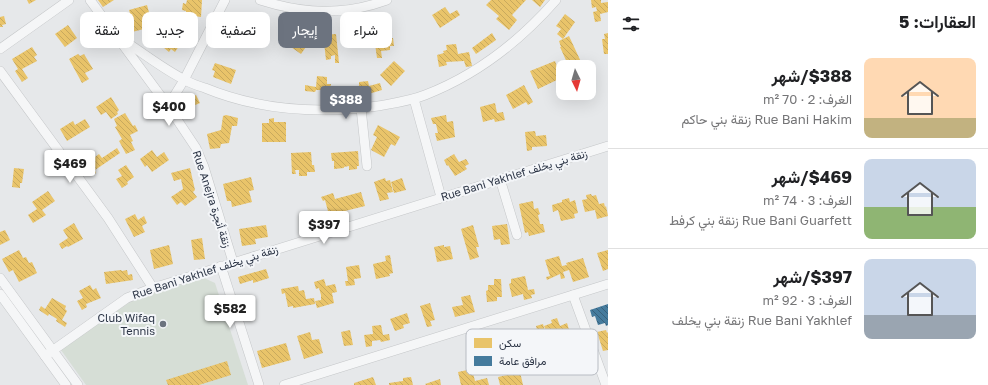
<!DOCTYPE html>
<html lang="ar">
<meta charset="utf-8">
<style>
body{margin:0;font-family:"Golos Text",Vazirmatn,sans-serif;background:#f6f6f6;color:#202124;direction:rtl;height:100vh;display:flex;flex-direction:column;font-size:15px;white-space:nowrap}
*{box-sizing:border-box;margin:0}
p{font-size:13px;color:#757577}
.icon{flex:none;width:22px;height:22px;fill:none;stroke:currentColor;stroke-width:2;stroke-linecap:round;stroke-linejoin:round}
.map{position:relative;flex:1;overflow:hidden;direction:ltr}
.panel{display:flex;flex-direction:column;background:#fff;width:380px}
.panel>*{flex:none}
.hud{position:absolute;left:12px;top:12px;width:380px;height:36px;direction:rtl;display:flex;gap:8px}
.needle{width:26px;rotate:175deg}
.buttons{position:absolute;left:556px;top:60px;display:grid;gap:8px}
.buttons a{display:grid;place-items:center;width:40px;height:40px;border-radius:8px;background:#fff;box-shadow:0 4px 16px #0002;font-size:20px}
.price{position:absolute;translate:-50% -34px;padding:0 9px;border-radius:4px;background:#fff;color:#222;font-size:13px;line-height:26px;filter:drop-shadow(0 1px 2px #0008)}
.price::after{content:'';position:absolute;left:50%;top:24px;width:12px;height:9px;margin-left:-6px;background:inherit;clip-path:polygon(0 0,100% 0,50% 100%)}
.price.active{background:#6c737f;color:#fff}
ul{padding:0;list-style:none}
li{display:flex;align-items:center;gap:12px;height:100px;padding:0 12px}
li+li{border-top:1px solid #e0e0e0}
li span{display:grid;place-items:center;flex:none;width:112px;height:80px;border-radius:8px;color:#555}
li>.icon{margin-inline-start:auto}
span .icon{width:48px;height:48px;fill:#fffc;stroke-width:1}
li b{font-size:17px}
h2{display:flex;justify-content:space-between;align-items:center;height:48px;padding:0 12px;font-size:17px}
.pill{padding:0 14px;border-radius:8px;background:#fff;box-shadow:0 4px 16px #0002;font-size:14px;line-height:36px}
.pill.active{background:#6c737f;color:#fff}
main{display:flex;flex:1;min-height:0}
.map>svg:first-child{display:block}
</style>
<main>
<section class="panel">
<h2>العقارات: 5<svg class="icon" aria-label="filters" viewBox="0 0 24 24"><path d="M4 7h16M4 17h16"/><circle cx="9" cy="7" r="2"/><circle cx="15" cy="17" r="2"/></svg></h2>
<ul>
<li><span style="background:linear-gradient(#ffd9b3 75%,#c2b280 0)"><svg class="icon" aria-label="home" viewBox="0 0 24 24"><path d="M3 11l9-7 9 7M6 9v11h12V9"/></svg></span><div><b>$388/شهر</b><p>الغرف: 2 · 70 m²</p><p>Rue Bani Hakim زنقة بني حاكم</p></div></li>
<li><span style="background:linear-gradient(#c9d6e8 60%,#8fb573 0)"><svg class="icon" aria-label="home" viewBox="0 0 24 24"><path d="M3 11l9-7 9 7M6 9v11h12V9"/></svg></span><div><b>$469/شهر</b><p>الغرف: 3 · 74 m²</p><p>Rue Bani Guarfett زنقة بني كرفط</p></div></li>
<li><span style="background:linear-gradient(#c9d6e8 70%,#9aa5b1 0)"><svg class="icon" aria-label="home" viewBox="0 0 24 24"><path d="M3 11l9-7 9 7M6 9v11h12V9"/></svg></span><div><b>$397/شهر</b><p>الغرف: 3 · 92 m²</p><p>Rue Bani Yakhlef زنقة بني يخلف</p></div></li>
</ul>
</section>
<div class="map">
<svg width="608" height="385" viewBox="0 0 608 385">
<defs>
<pattern id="homes-back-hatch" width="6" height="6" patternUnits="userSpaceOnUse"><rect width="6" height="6" fill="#e9c46a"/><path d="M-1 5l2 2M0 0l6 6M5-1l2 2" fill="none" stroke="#c8a95d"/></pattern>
<pattern id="public-back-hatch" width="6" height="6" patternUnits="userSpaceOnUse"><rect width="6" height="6" fill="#457b9d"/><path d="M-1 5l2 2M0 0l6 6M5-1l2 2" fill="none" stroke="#37607b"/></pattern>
</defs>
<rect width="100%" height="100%" fill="#e6e8ea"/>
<polygon fill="#d6ded6" points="204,278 215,283 248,385 86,385 61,350 134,299"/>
<g fill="url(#homes-back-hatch)">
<polygon points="27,0 36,0 29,4"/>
<polygon points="98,0 114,0 103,7"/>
<polygon points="187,0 202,0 201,17 186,15 186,11 182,10 183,3 186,4"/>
<polygon points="491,0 526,0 512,15 517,20 509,30 496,19 499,16 486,5"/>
<polygon points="532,0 545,0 540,7"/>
<polygon points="591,0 601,0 601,3 608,2 608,12 600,14 601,21 595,22 593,12 597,11 596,7 592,8"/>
<polygon points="147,5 151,20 142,23 144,29 132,32 131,28 134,27 129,10"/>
<polygon points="445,7 450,14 457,10 460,15 440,28 432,15"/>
<polygon points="565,14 575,22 563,39 557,34 561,29 556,26"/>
<polygon points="4,16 6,24 2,25 3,27 0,27 0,17"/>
<polygon points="234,18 255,26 247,45 224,38 227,29 230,30"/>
<polygon points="68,25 77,38 65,47 55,34"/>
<polygon points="388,29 390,38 393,38 394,46 390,46 390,50 381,51 382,58 377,58 374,37 373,37 372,31"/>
<polygon points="492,33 496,40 476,54 472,48"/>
<polygon points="608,33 608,54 604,54 602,39 605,39 604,34"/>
<polygon points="165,34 179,46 175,52 171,49 169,52 158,43"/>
<polygon points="336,34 339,63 335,63 335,55 331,56 331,59 326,60 324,42 322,42 322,35"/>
<polygon points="295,35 308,44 301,54 288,45"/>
<polygon points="569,36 582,64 574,67 569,67 560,47 561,47 559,41"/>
<polygon points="456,44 458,54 469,52 472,66 466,67 464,61 446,62 447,65 439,67 437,55 444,53 443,51 447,50 446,45"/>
<polygon points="32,47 37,55 34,57 37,61 22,69 28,78 22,82 15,71 18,69 12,59"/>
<polygon points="78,54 80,56 84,54 93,69 85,73 89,79 82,83 69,59"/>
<polygon points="394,61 405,71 391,86 380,75"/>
<polygon points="555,61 561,78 538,89 530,71"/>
<polygon points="215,63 236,70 231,84 213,77 215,71 212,70"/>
<polygon points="317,76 327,77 327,84 331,84 330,90 316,90 315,92 305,91 305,85 316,87"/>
<polygon points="368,81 369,86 380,83 382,90 365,95 365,92 356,93 357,98 351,99 349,88 359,86 359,82"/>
<polygon points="524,85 533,102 528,105 526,102 513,109 506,95"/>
<polygon points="196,95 200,103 186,109 183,101"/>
<polygon points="111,97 119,110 117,112 118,114 111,119 106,112 101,115 96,107"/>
<polygon points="495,103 497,113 503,112 505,120 495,122 494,119 483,122 480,107"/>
<polygon points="125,113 133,126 135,125 138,131 130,135 133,141 131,142 135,150 126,154 119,141 122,139 115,127 117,126 114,119"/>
<polygon points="226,115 238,118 237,126 232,126 229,143 221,144 220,148 210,149 207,134 221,130 223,116"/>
<polygon points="446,115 447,122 453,121 455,137 437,141 435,133 438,133 436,124 433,124 431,118"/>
<polygon points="274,118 274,122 286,122 286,142 262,142 262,123 269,123 269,119"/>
<polygon points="85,119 90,127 67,141 60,129 73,121 75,125"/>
<polygon points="378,125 400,137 395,146 391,144 384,157 371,150 377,137 373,135"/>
<polygon points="535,131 536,136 546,135 547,146 532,147 532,150 527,151 525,132"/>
<polygon points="117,148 120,153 95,170 96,173 91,176 87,170 89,169 83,159 93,153 95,157 99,154 102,158"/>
<polygon points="152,150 157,157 164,152 169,160 152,172 147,165 145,167 140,159"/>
<polygon points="358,151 359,166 357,166 357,169 349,170 349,166 344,167 344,168 334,169 334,161 332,161 331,153"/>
<polygon points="311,152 312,165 314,165 315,172 307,172 307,176 299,176 299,170 295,170 296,174 292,174 291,153"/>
<polygon points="454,154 459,162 466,159 469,164 465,166 467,169 455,176 448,165 447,166 444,160"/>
<polygon points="126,165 134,177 127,182 128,184 122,188 116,179 122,176 118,170"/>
<polygon points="14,168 24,169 22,183 20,183 20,188 12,187"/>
<polygon points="190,168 195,190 193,192 197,197 185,206 181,202 177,205 171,197 183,189 181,179 174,181 171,173"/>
<polygon points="251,177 254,190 249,191 252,202 232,207 231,201 227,201 223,184"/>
<polygon points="385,178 386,181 390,180 393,192 387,193 389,199 380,201 374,182"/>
<polygon points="402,178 406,190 394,193 391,182"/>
<polygon points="48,191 55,201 42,210 46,215 33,223 28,215 37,209 32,202"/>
<polygon points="361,192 365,206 329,215 325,200 323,201 321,197 333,193 335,199"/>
<polygon points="591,194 592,196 596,195 599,204 604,203 605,207 606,206 608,216 597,219 595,210 585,212 582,200 587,199 586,195"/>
<polygon points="569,198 570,202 575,200 578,213 574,214 575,218 561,221 558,210 553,212 552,205 562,202 562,200"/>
<polygon points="533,201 534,209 538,208 540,214 538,215 540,224 543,224 545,232 529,236 528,232 525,233 519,204"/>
<polygon points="135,214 138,220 144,216 147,223 142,226 145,232 134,237 125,219"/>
<polygon points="74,223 83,239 68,247 67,246 62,249 59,244 68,238 63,230"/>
<polygon points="507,224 510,244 501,245 500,239 494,240 492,226"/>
<polygon points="266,225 268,237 255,239 256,244 242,246 239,229"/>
<polygon points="473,225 479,247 476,247 479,257 470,260 461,229"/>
<polygon points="5,230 10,240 0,245 0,232"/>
<polygon points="202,238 205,259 194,260 191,240"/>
<polygon points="169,245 173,264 154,269 150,250"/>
<polygon points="444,245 444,247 450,246 453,259 437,262 434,247"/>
<polygon points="19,250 23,258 26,257 29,263 32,262 37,273 19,282 13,270 9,272 2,259"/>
<polygon points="608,250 608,269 603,271 597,253"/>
<polygon points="390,255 393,273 389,274 390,276 376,279 373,264 386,261 385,256"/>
<polygon points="559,256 562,266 567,265 566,263 583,258 589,277 573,282 569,270 563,272 565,278 561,279 560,274 547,280 546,277 550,276 545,260"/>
<polygon points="359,265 361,278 354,279 355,285 346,286 345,281 348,281 346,267"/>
<polygon points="266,269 269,278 253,283 253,280 240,284 238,277"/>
<polygon points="121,270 122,271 127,270 128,275 132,274 133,280 106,284 104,272"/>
<polygon points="525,276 528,290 534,289 535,294 531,295 532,298 524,300 523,294 512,297 509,284 511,283 511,279"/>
<polygon points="324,279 326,286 335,284 337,292 332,293 334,303 317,308 315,301 321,300 321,295 319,288 316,289 314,282"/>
<polygon points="494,279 501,279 502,297 497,297 497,301 487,302 486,291 488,290 488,285 494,285"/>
<polygon points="90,285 93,290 96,288 101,298 86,304 87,307 82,310 77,301 83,298 79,291"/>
<polygon points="298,286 299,291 304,290 306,299 314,298 315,304 293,308 293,306 288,307 285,293 282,294 281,289"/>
<polygon points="470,295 475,312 455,317 452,307 463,305 461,297"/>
<polygon points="52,298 66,306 65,309 67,311 62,320 67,323 65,327 56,321 57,319 49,314 48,316 39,310 41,306 45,309"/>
<polygon points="430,303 435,320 430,321 432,326 427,327 420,306"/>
<polygon points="407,313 410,323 403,325 404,328 395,331 390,319"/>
<polygon points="557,318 560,326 567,323 570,333 552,339 551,335 548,336 544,326 552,323 551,320"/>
<polygon points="543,324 547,339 533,343 531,336 538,334 536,326"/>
<polygon points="381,325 383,335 389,334 390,340 381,342 380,340 372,341 372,346 366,347 364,335 373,334 372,326"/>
<polygon points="350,330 353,345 344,346 341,332"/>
<polygon points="606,330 607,333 608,332 608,350 603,351 597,332"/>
<polygon points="310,332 312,340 319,339 323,353 304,359 297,336"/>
<polygon points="286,343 291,360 262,368 257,351"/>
<polygon points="227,361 231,375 199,385 168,385 166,380"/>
<polygon points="472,369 475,381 487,378 489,385 461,385 458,372"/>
<polygon points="520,372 523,385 500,385 498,377"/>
<polygon points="373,377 376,385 354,385 354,383"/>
<polygon points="411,377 413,385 389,385 389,383 403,381 403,378"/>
<polygon points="440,379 441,385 426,385 425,384"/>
</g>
<polygon fill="url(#public-back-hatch)" points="608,304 608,325 606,326 605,323 598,325 595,316 592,317 590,310"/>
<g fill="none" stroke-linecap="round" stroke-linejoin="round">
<g stroke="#c4c6c8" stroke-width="10">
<g id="minor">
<polyline points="90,0 168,106 196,148 204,167 233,262"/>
<path d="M260,0C303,14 344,16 387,0"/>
<path d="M117,36C139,50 160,67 183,79C190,83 198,86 205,88C261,111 319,114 378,106C394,103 410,101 425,95C477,75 520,41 556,0"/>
<polyline points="0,49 69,0"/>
<polyline points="0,71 108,218 153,288"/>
<polyline points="414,99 441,197"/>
<polyline points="168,106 184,80 225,0"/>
<polyline points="361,108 367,166"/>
<polyline points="500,179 517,235"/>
<polyline points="221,266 259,385"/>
<polyline points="0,278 78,385"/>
<polyline points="0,294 66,385"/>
<polyline points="573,295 606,385"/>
<polyline points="45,356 127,298 153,288 608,146"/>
<polyline points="284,385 608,284"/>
</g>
</g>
<use href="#minor" stroke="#f5f6f7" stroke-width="9"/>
</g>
<circle fill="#6c737f" stroke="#f4f6f9" stroke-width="1.5" cx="163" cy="324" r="4"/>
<g text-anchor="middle" stroke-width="4" stroke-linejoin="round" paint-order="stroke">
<g font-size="11" fill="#2b3445" stroke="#f4f6f9">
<text transform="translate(514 175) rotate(-17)" y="4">Rue Bani Yakhlef زنقة بني يخلف</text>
<text transform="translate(212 199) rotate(72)" y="4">Rue Anejra زنقة أنجرة</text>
<text transform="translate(205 272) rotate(-18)" y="4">Rue Bani Yakhlef زنقة بني يخلف</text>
</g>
<g font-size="11" fill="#2b3445" stroke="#f4f6f9" text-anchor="end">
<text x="155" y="322">Club Wifaq<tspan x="155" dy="13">Tennis</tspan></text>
</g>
</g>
<rect x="466" y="329" width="132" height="46" rx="6" fill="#f4f6f9" stroke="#b8bcc3" stroke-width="1"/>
<rect x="474" y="338" width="18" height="10" fill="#e9c46a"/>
<rect x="474" y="356" width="18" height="10" fill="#457b9d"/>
<g font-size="11" fill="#2b3445">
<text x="499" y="347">سكن</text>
<text x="499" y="365">مرافق عامة</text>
</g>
</svg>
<div class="buttons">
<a><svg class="needle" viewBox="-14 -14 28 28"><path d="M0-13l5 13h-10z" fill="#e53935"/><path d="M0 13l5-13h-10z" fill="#757577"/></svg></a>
</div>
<b class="price active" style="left:346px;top:120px">$388</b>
<b class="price" style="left:169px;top:127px">$400</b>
<b class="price" style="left:70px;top:184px">$469</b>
<b class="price" style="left:324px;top:245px">$397</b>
<b class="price" style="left:230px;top:329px">$582</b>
<div class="hud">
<a class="pill">شراء</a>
<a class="pill active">إيجار</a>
<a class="pill">تصفية</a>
<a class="pill">جديد</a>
<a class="pill">شقة</a>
</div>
</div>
</main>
